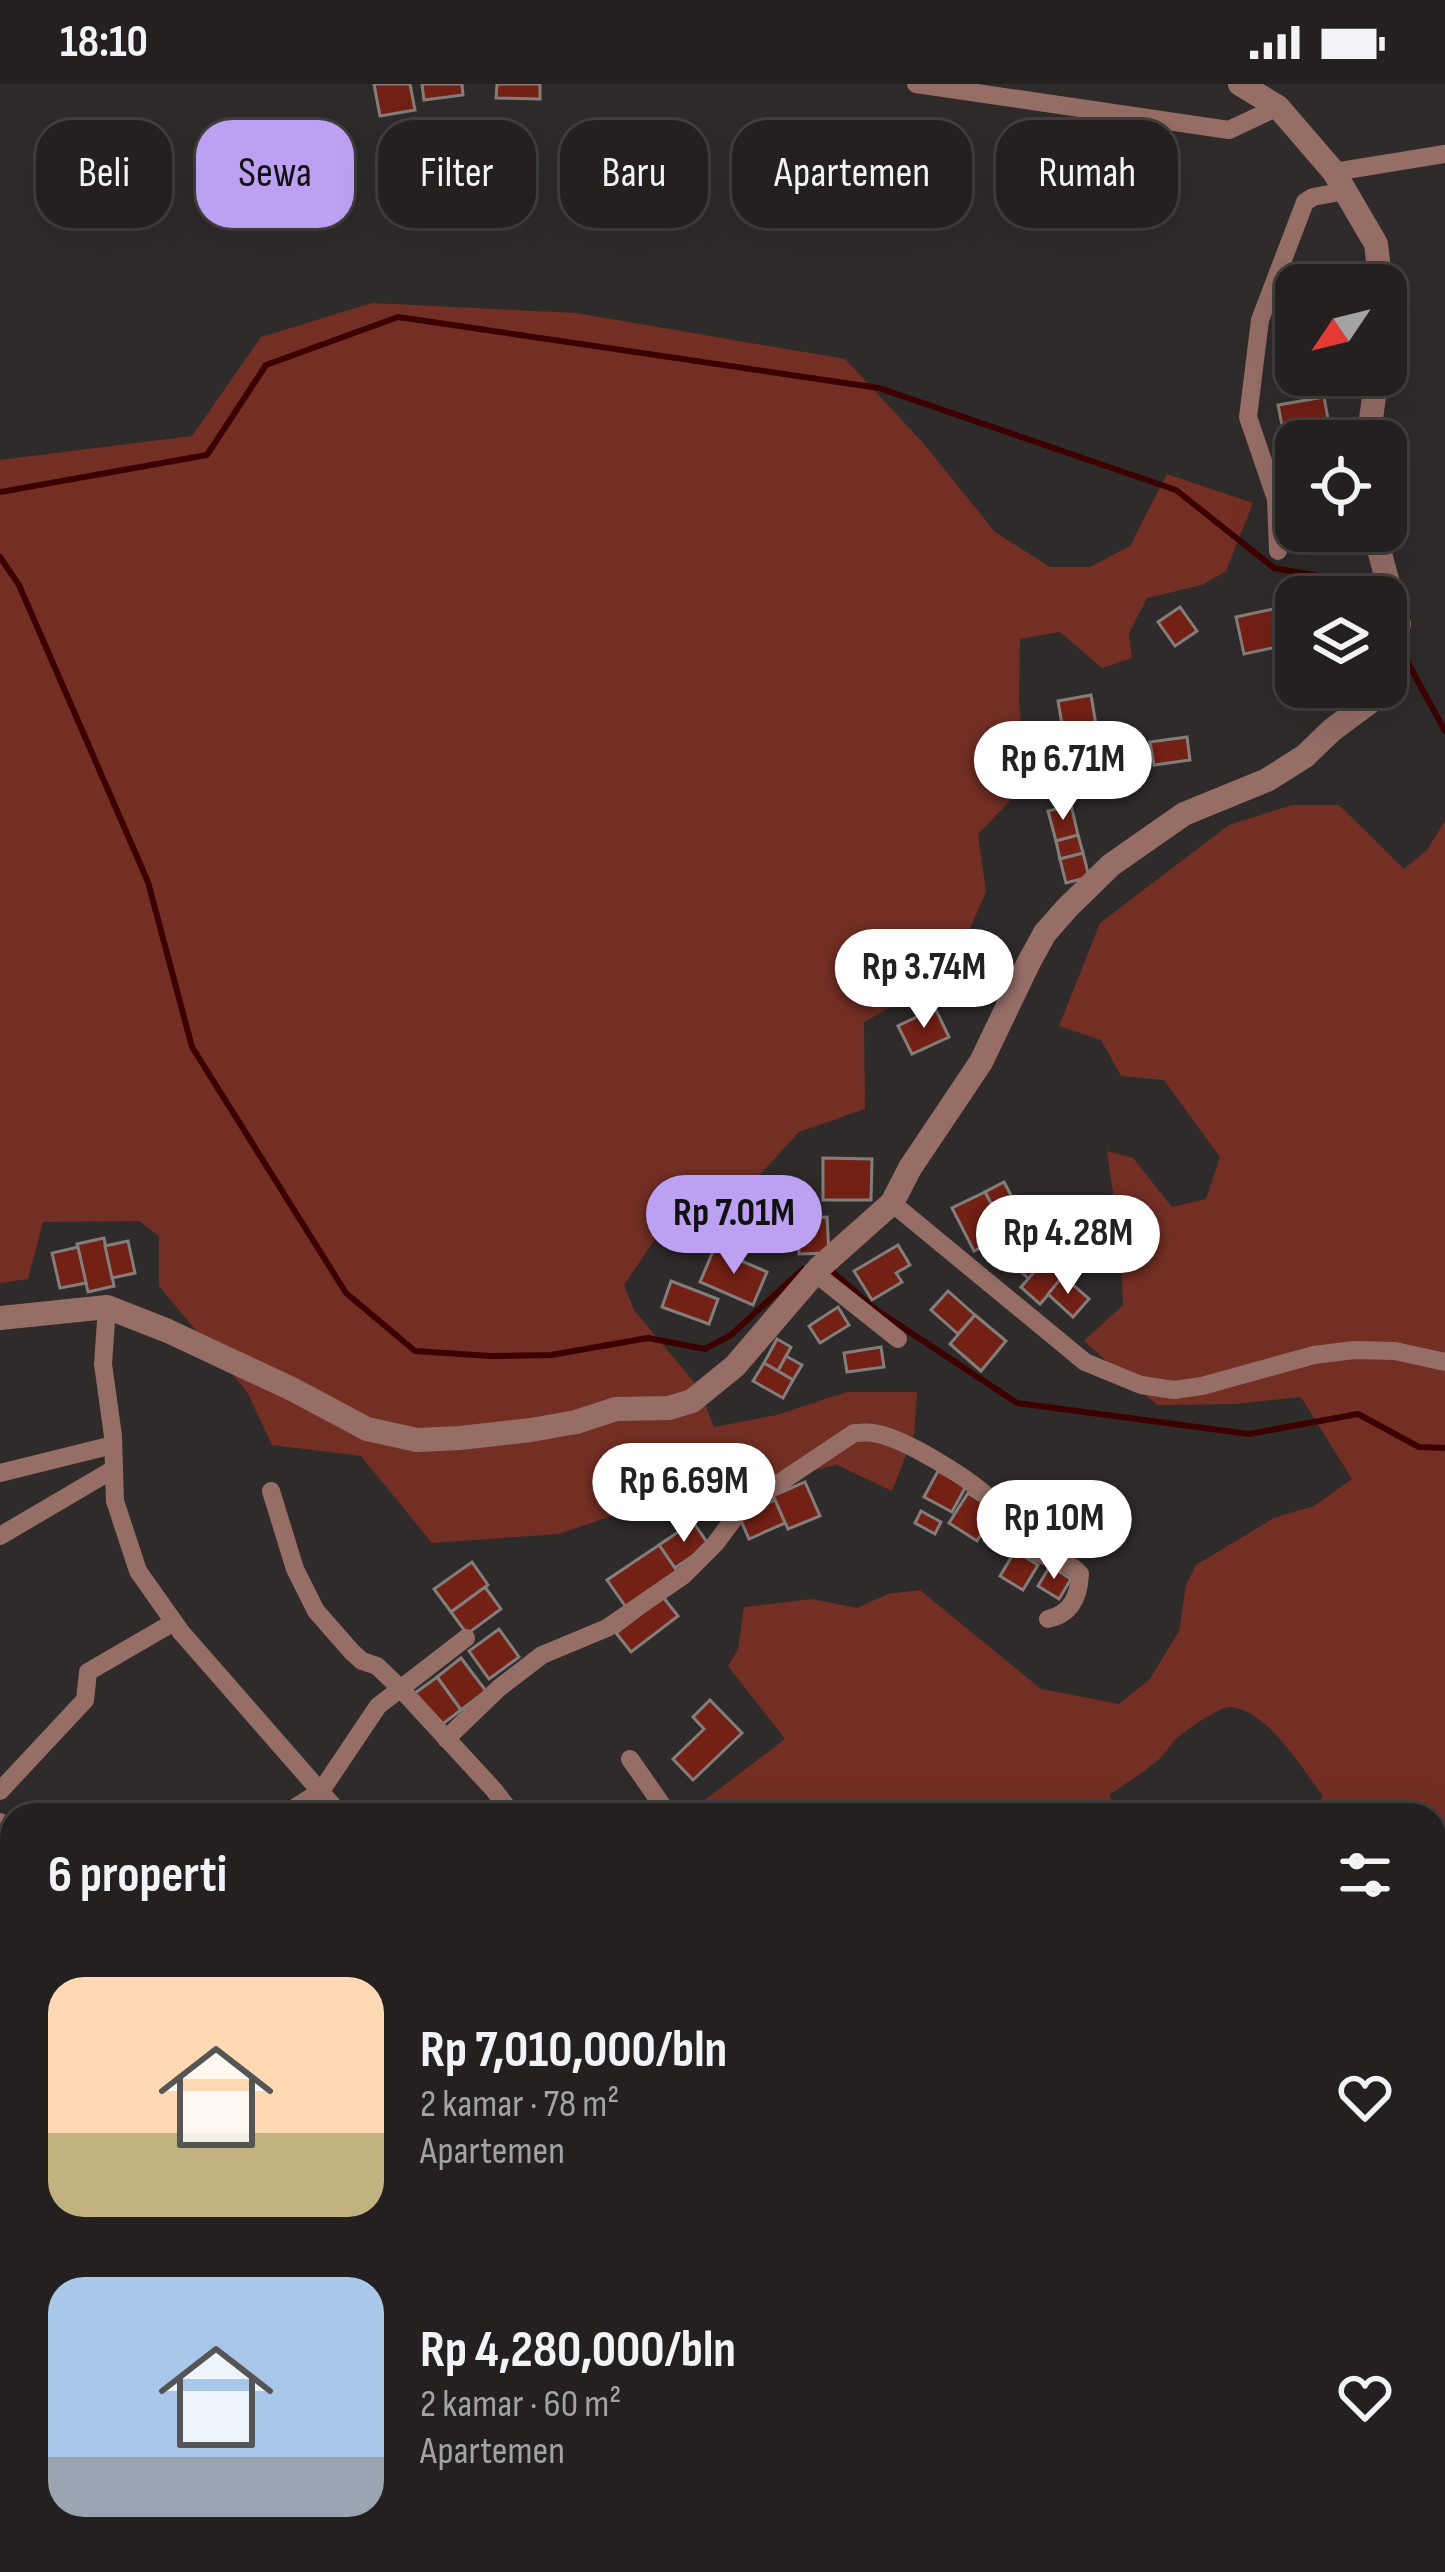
<!DOCTYPE html>
<html lang="id">
<meta charset="utf-8">
<style>
body{margin:0;font-family:"Sofia Sans Condensed",sans-serif;background:#302d2d;color:#f1f3f6;height:100vh;display:flex;flex-direction:column;font-size:45px;white-space:nowrap}
*{box-sizing:border-box;margin:0}
p{font-size:39px;color:#a3a3a5}
.icon{flex:none;width:66px;height:66px;fill:none;stroke:currentColor;stroke-width:2;stroke-linecap:round;stroke-linejoin:round}
.map{position:relative;flex:1;overflow:hidden}
.drawer{position:absolute;left:0px;top:1719px;width:1446px;height:771px;display:flex;flex-direction:column;background:#242020;border-radius:36px 36px 0 0;box-shadow:0 12px 48px #0002,0 0 0 3px #413e3e}
.drawer>*{flex:none}
.hud{position:absolute;left:36px;top:36px;width:1374px;height:108px;display:flex;gap:24px}
.needle{width:78px;rotate:235deg}
.fabs{position:absolute;left:1275px;top:180px;display:grid;gap:24px}
.fabs a{display:grid;place-items:center;width:132px;height:132px;border-radius:24px;background:#242020;box-shadow:0 12px 48px #0002,0 0 0 3px #413e3e;font-size:60px}
.price{position:absolute;translate:-50% -102px;padding:0 27px;border-radius:42px;background:#fff;color:#222;font-size:39px;line-height:78px;filter:drop-shadow(0 3px 6px #0008)}
.price::after{content:'';position:absolute;left:50%;top:72px;width:36px;height:27px;margin-left:-18px;background:inherit;clip-path:polygon(0 0,100% 0,50% 100%)}
.price.current{background:#bca0f2;color:#111}
ul{padding:0;list-style:none}
li{display:flex;align-items:center;gap:36px;height:300px;padding:0 48px}
li span{display:grid;place-items:center;flex:none;width:336px;height:240px;border-radius:36px;color:#555}
li>.icon{margin-inline-start:auto}
span .icon{width:144px;height:144px;fill:#fffc;stroke-width:1}
li b{font-size:51px}
h2{display:flex;justify-content:space-between;align-items:center;height:144px;padding:0 48px;font-size:51px}
.tag{padding:0 42px;border-radius:36px;background:#242020;box-shadow:0 12px 48px #0002,0 0 0 3px #413e3e;font-size:42px;line-height:108px}
.tag.current{background:#bca0f2;color:#111}
.status{display:flex;justify-content:space-between;align-items:center;height:84px;padding:0 60px;background:#242020;direction:ltr}
.status svg{height:33px;fill:currentColor}
.map>svg:first-child{display:block}
</style>
<div class="status"><b>18:10</b><svg viewBox="0 0 49 12"><path d="M0 12V9h3v3zM5 12V6h3v6zM10 12V3h3v9zM15 12V0h3v12zM26 1h20v11H26zM47 4h2v5h-2z"/></svg></div>
<div class="map">
<svg width="1445" height="2488" viewBox="0 0 1445 2488">
<rect width="100%" height="100%" fill="#302b2b"/>
<g fill="#732f24">
<polygon points="372,219 576,229 845,275 924,360 995,448 1050,483 1090,483 1130,462 1167,390 1253,419 1226,487 1202,501 1147,514 1129,549 1132,574 1102,584 1060,548 1020,555 1019,620 1028,698 978,750 986,808 949,892 864,938 865,1025 799,1048 754,1097 722,1141 667,1137 624,1201 634,1226 699,1304 714,1343 777,1331 847,1308 917,1308 914,1350 892,1407 837,1381 647,1420 559,1450 432,1459 361,1372 272,1361 247,1308 159,1202 159,1152 139,1137 43,1138 28,1195 0,1199 0,376 192,352 261,253"/>
<path d="M1292,721H1339L1404,785L1427,766L1445,737V2016L1434,2035V1731H1312L1323,1712C1302,1685 1267,1625 1230,1623C1220,1622 1181,1649 1174,1657C1168,1664 1164,1671 1156,1678C1141,1690 1125,1700 1109,1711L1119,1731H693L690,1727L785,1655L728,1582L738,1565L744,1523L812,1515L857,1524L888,1510L920,1506L1041,1605L1119,1620L1150,1595L1179,1547L1186,1501L1196,1481L1274,1434L1314,1422L1352,1395L1301,1313L1235,1320L1157,1321L1084,1257L1123,1221L1120,1157L1107,1067L1133,1074L1172,1123L1206,1115L1220,1073L1164,996L1121,992L1101,956L1059,942L1100,839L1229,741Z"/>
<polygon points="1434,2218 1445,2220 1445,2488 1045,2488 1044,2480 1047,2478 1095,2478 1114,2487 1133,2478 1434,2478"/>
<polygon points="12,2279 12,2356 0,2365 0,2284"/>
<polygon points="399,2478 812,2478 807,2488 403,2488"/>
</g>
<g fill="none" stroke-linecap="round" stroke-linejoin="round">
<g stroke="#3c0000" stroke-width="6">
<polyline points="0,408 207,371 266,281 398,233 879,304 1176,406 1274,484 1369,501 1375,513"/>
<polyline points="0,473 19,501 148,798 192,963 346,1209 415,1267 490,1272 551,1271 648,1254 705,1265 731,1251 803,1185"/>
<polyline points="1401,566 1445,647"/>
<polyline points="827,1183 875,1225 1017,1319 1249,1350 1358,1330 1419,1363 1445,1364"/>
<polyline points="964,1731 980,1728 986,1731"/>
<polyline points="1434,2048 1445,2050"/>
<polyline points="0,2361 12,2347"/>
</g>
</g>
<g fill="#732015" stroke="#837e7c" stroke-width="3">
<polygon points="374,0 410,0 415,26 380,32"/>
<polygon points="422,0 462,0 463,11 424,16"/>
<polygon points="497,0 540,0 540,15 496,14"/>
<polygon points="1324,313 1332,357 1296,357 1296,374 1289,376 1278,321"/>
<polygon points="1296,520 1296,559 1244,570 1236,533"/>
<polygon points="1180,523 1197,547 1175,562 1158,538"/>
<polygon points="1091,611 1097,647 1064,652 1058,617"/>
<polygon points="1187,653 1190,676 1154,681 1150,658"/>
<polygon points="1071,721 1078,751 1056,757 1048,727"/>
<polygon points="1078,751 1083,769 1060,775 1056,757"/>
<polygon points="1083,769 1089,793 1066,799 1060,775"/>
<polygon points="935,924 949,953 912,970 898,942"/>
<polygon points="823,1074 872,1075 871,1116 823,1116"/>
<polygon points="1004,1098 1023,1134 1004,1144 985,1108"/>
<polygon points="985,1108 1007,1150 974,1167 952,1124"/>
<polygon points="1045,1131 1073,1156 1063,1167 1035,1143"/>
<polygon points="827,1133 829,1169 799,1170 797,1134"/>
<polygon points="1035,1143 1057,1162 1029,1195 1007,1175"/>
<polygon points="104,1154 114,1202 88,1208 77,1160"/>
<polygon points="128,1157 135,1189 112,1194 105,1162"/>
<polygon points="898,1161 910,1181 896,1189 902,1198 872,1216 854,1187"/>
<polygon points="1057,1162 1076,1179 1040,1220 1021,1203"/>
<polygon points="78,1163 86,1199 60,1204 52,1169"/>
<polygon points="714,1165 767,1188 753,1221 700,1198"/>
<polygon points="1063,1192 1089,1215 1073,1233 1048,1210"/>
<polygon points="671,1197 718,1215 709,1240 662,1223"/>
<polygon points="948,1207 975,1231 958,1250 931,1226"/>
<polygon points="838,1223 849,1241 820,1259 809,1242"/>
<polygon points="975,1231 1006,1257 981,1287 950,1260"/>
<polygon points="777,1255 791,1263 778,1287 764,1279"/>
<polygon points="881,1263 884,1283 847,1288 844,1269"/>
<polygon points="786,1272 802,1281 793,1296 778,1287"/>
<polygon points="764,1279 793,1296 783,1314 753,1297"/>
<polygon points="938,1387 966,1402 952,1428 924,1413"/>
<polygon points="805,1398 820,1432 788,1445 773,1412"/>
<polygon points="968,1409 996,1427 977,1457 949,1439"/>
<polygon points="775,1416 785,1439 749,1455 739,1432"/>
<polygon points="921,1427 941,1438 935,1450 915,1439"/>
<polygon points="693,1438 709,1461 675,1484 659,1461"/>
<polygon points="659,1461 679,1490 628,1526 607,1496"/>
<polygon points="1015,1467 1038,1481 1023,1506 1000,1492"/>
<polygon points="472,1478 488,1501 451,1528 434,1505"/>
<polygon points="1050,1482 1071,1495 1059,1515 1038,1502"/>
<polygon points="485,1503 501,1525 467,1550 451,1528"/>
<polygon points="663,1513 678,1532 631,1568 616,1549"/>
<polygon points="499,1545 519,1573 489,1595 469,1567"/>
<polygon points="461,1574 486,1607 461,1626 437,1593"/>
<polygon points="437,1593 461,1626 440,1642 415,1609"/>
<polygon points="710,1616 742,1649 693,1696 673,1675 704,1645 693,1633"/>
</g>
<g fill="none" stroke-linecap="round" stroke-linejoin="round">
<g stroke="#966e66" stroke-width="18">
<polyline points="916,0 1229,46 1278,23"/>
<polyline points="1334,88 1445,70"/>
<polyline points="1278,467 1276,415 1248,333 1260,236 1305,118 1313,113 1345,107"/>
<polyline points="892,1119 1085,1278 1141,1301 1174,1306 1202,1302 1314,1271 1354,1266 1395,1267 1445,1278"/>
<polyline points="815,1189 898,1255"/>
<polyline points="107,1223 103,1280 113,1352 115,1417 138,1487 181,1548 341,1731"/>
<polyline points="0,1389 113,1361"/>
<polyline points="271,1407 295,1485 316,1527 352,1568 362,1577 377,1582 400,1604 494,1706 513,1731"/>
<polyline points="0,1452 114,1385"/>
<path d="M446,1655L499,1604L542,1571L607,1544L684,1491L715,1460L742,1424L854,1349C860,1349 866,1348 873,1349C903,1353 975,1397 995,1420C1007,1435 1015,1454 1031,1465C1047,1476 1067,1475 1080,1490C1079,1512 1071,1530 1048,1535"/>
<polyline points="630,1675 669,1731"/>
<polyline points="0,1707 85,1616 88,1588 174,1538"/>
<polyline points="283,1731 321,1707 378,1622 466,1554"/>
<polyline points="0,1738 12,1747"/>
<polyline points="0,1886 12,1880"/>
<polyline points="0,2144 12,2140"/>
<polyline points="684,2478 690,2488"/>
<polyline points="1115,2478 1123,2488"/>
<path d="M1349,2478C1383,2483 1411,2486 1445,2477"/>
<polyline points="1144,2488 1157,2478"/>
</g>
<g stroke="#966e66" stroke-width="24">
<polyline points="1240,0 1278,23 1334,88 1376,160 1381,201"/>
<polyline points="1368,357 1377,291"/>
<polyline points="1374,447 1399,540 1386,584"/>
<polyline points="0,1234 107,1223 168,1247 292,1305 367,1345 417,1356 460,1354 531,1346 576,1338 616,1325 669,1324 692,1317 735,1282 819,1184 892,1119 910,1084 981,978 1029,878 1045,849 1067,824 1111,781 1184,730 1267,696 1305,672 1332,646 1371,617 1377,603"/>
</g>
</g>
</svg>
<div class="fabs">
<a><svg class="needle" viewBox="-14 -14 28 28"><path d="M0-13l5 13h-10z" fill="#e53935"/><path d="M0 13l5-13h-10z" fill="#a3a3a5"/></svg></a>
<a><svg class="icon" aria-label="locate" viewBox="0 0 24 24"><circle cx="12" cy="12" r="6"/><path d="M12 2v4M12 18v4M2 12h4M18 12h4"/></svg></a>
<a><svg class="icon" aria-label="layers" viewBox="0 0 24 24"><path d="M12 4l9 5-9 5-9-5zM3 14l9 5 9-5"/></svg></a>
</div>
<b class="price" style="left:1063px;top:739px">Rp 6.71M</b>
<b class="price" style="left:924px;top:947px">Rp 3.74M</b>
<b class="price current" style="left:734px;top:1193px">Rp 7.01M</b>
<b class="price" style="left:1068px;top:1213px">Rp 4.28M</b>
<b class="price" style="left:684px;top:1461px">Rp 6.69M</b>
<b class="price" style="left:1054px;top:1498px">Rp 10M</b>
<div class="hud">
<a class="tag">Beli</a>
<a class="tag current">Sewa</a>
<a class="tag">Filter</a>
<a class="tag">Baru</a>
<a class="tag">Apartemen</a>
<a class="tag">Rumah</a>
</div>
<section class="drawer">
<h2>6 properti<svg class="icon" aria-label="filters" viewBox="0 0 24 24"><path d="M4 7h16M4 17h16"/><circle cx="9" cy="7" r="2"/><circle cx="15" cy="17" r="2"/></svg></h2>
<ul>
<li><span style="background:linear-gradient(#ffd9b3 65%,#c2b280 0)"><svg class="icon" aria-label="home" viewBox="0 0 24 24"><path d="M3 11l9-7 9 7M6 9v11h12V9"/></svg></span><div><b>Rp 7,010,000/bln</b><p>2 kamar · 78 m²</p><p>Apartemen</p></div><svg class="icon" aria-label="heart" viewBox="0 0 24 24"><path d="M12 20l-8-8c-3-5 5-10 8-4 3-6 11-1 8 4z"/></svg></li>
<li><span style="background:linear-gradient(#a9c7e8 75%,#9aa5b1 0)"><svg class="icon" aria-label="home" viewBox="0 0 24 24"><path d="M3 11l9-7 9 7M6 9v11h12V9"/></svg></span><div><b>Rp 4,280,000/bln</b><p>2 kamar · 60 m²</p><p>Apartemen</p></div><svg class="icon" aria-label="heart" viewBox="0 0 24 24"><path d="M12 20l-8-8c-3-5 5-10 8-4 3-6 11-1 8 4z"/></svg></li>
</ul>
</section>
</div>
